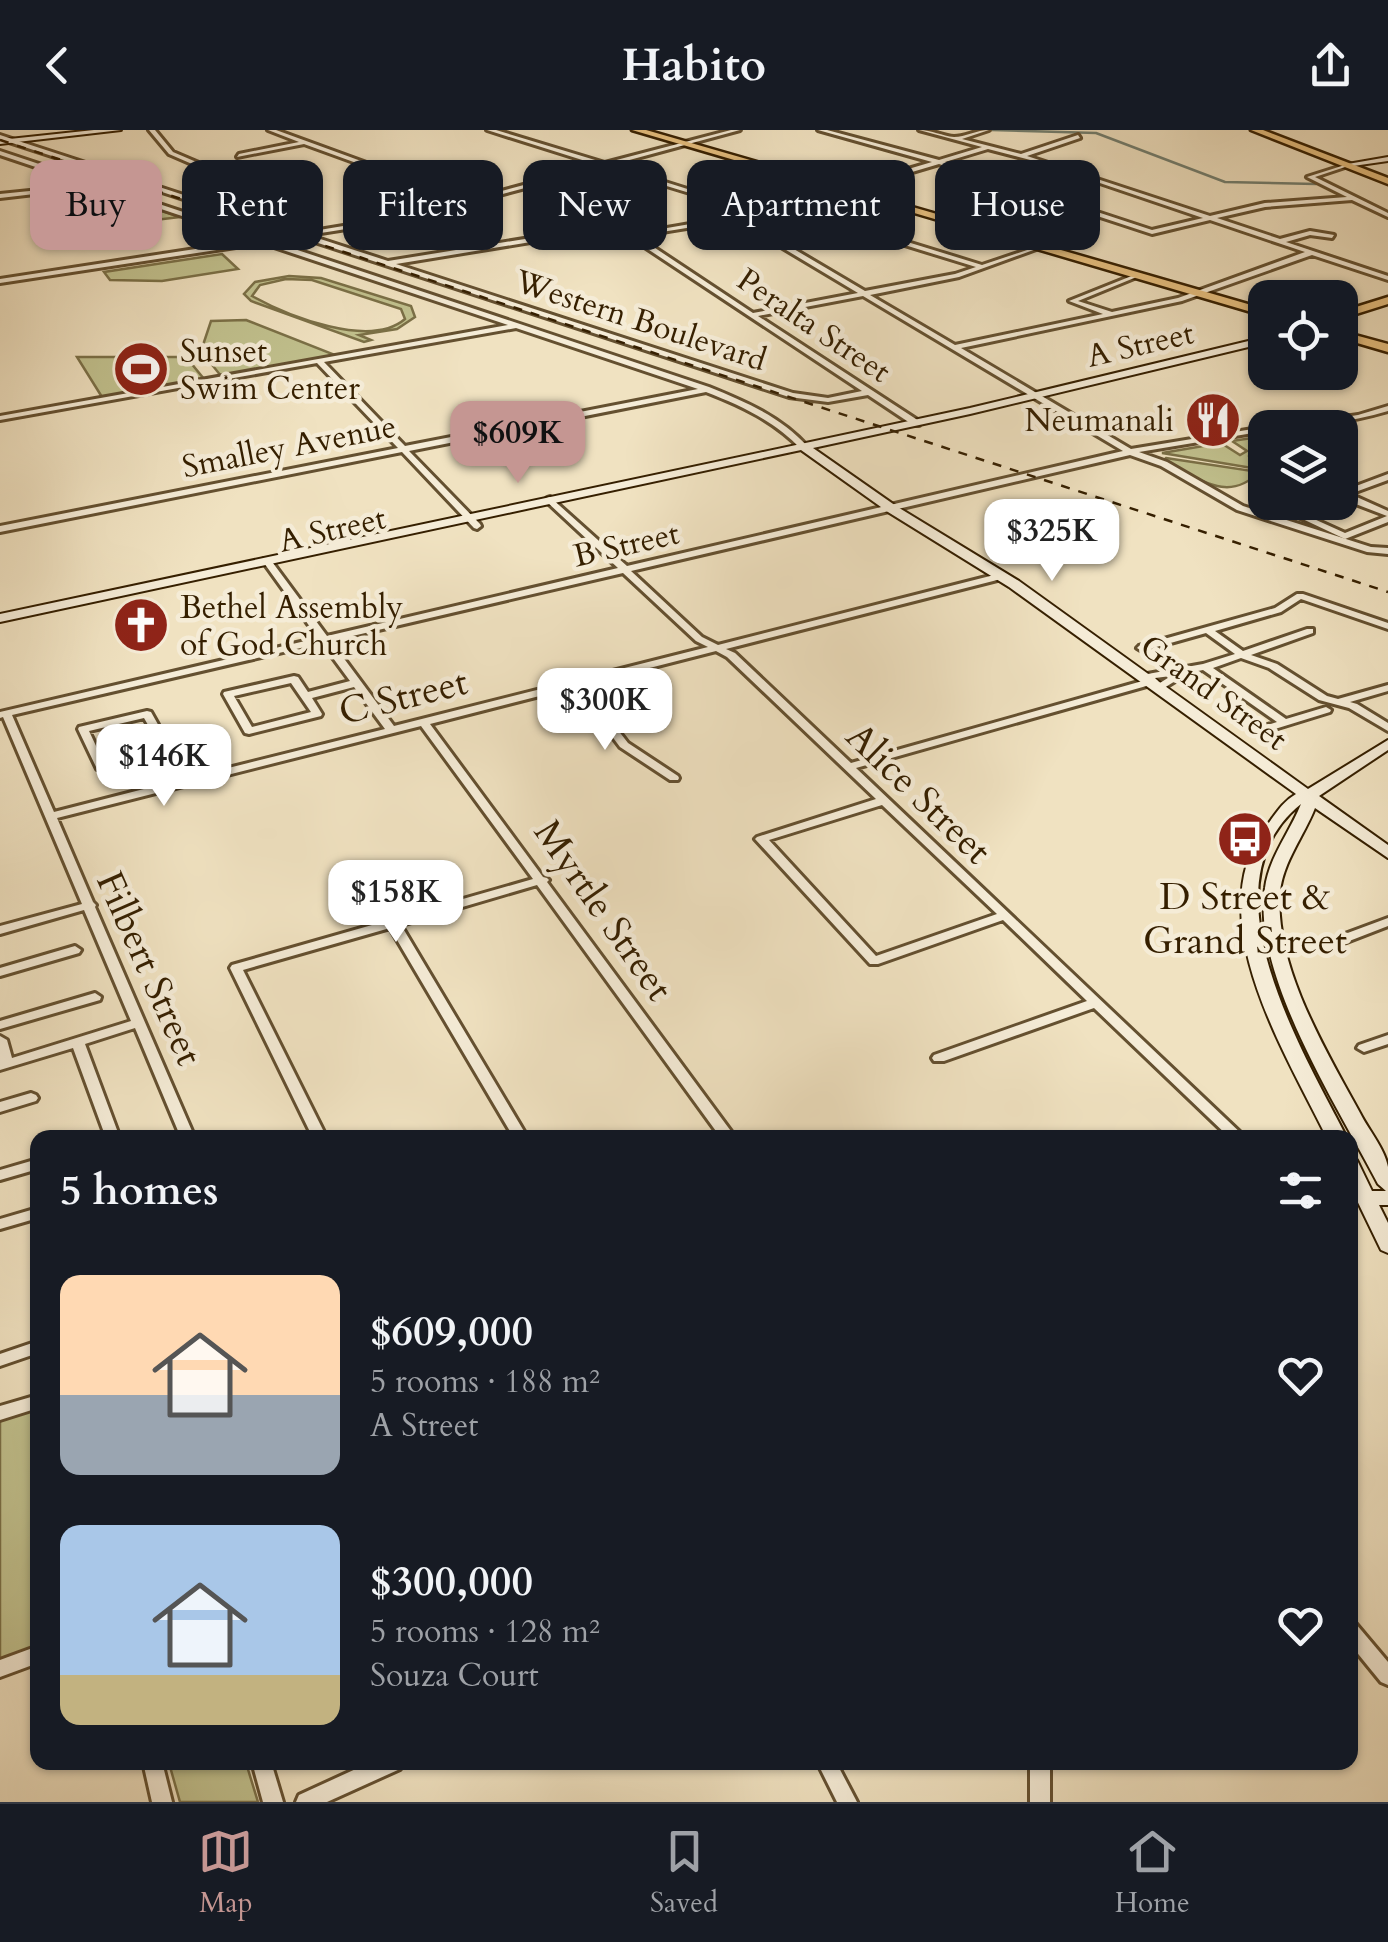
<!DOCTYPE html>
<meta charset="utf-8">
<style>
body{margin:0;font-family:Cardo,serif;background:#242831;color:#f1f3f6;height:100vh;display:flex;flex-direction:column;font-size:38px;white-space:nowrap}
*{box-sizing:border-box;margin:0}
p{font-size:32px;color:#9ea1a6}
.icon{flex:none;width:55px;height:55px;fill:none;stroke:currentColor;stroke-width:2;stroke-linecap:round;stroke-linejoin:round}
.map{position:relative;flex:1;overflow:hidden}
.panel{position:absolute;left:30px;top:1000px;width:1328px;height:640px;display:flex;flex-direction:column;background:#171b24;border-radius:20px;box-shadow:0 2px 8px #0004}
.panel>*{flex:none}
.guide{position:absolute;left:30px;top:30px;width:1330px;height:90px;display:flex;gap:20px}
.buttons{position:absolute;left:1248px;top:150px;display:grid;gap:20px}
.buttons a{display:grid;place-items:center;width:110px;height:110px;border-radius:20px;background:#171b24;box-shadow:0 2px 8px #0004;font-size:50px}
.price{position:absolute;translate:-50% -85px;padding:0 22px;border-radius:20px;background:#fff;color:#222;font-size:32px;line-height:65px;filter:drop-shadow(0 2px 5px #0008)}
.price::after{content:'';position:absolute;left:50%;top:60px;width:30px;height:22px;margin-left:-15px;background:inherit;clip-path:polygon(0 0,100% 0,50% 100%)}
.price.active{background:#c59692;color:#111}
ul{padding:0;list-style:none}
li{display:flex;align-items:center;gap:30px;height:250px;padding:0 30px}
li span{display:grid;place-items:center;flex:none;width:280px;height:200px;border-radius:20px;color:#555}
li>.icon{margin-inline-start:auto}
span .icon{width:120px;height:120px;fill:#fffc;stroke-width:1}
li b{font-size:42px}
h2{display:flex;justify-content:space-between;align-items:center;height:120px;padding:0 30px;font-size:42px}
.pill{padding:0 35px;border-radius:20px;background:#171b24;box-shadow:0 2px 8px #0004;font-size:35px;line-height:90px}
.pill.active{background:#c59692;color:#111}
header{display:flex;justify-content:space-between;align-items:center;height:130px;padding:0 30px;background:#171b24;font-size:45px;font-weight:700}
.tabs{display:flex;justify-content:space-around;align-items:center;height:140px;border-top:2px solid #363941;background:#171b24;font-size:28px;color:#9ea1a6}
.tabs a{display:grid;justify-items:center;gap:5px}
.tabs .active{color:#c59692}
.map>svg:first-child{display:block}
</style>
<header><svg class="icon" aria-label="back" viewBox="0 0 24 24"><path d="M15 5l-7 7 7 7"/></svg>Habito<svg class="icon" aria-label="share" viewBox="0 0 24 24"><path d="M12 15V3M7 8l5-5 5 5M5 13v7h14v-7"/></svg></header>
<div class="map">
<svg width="1388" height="1672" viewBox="0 0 1388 1672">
<rect width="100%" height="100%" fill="#f0e2c1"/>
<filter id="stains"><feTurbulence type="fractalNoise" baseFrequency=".002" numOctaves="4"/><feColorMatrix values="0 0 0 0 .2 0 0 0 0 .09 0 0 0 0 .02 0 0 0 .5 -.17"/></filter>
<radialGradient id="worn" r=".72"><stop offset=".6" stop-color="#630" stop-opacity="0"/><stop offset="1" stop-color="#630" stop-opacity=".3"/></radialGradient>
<g fill="#c1c18e" stroke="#7b7047" stroke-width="2.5" fill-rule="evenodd">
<polygon points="117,66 180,87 105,96 101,89 59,94 52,80 119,72"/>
<polygon points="222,124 238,139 162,151 110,150 104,142"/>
<path d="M289,146L321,148L411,176L415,187L397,199L359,205L371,210L364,212L251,171L244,164L255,152ZM286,149L312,150L401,179L405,189C370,219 288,186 252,166L260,155Z"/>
<polygon points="246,190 335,225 221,246 201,221 211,191"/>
<polygon points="77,227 186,227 204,249 102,267"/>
<polygon points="1265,306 1249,326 1258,339 1162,323 1221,313 1240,325 1247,321 1232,311"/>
<path d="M1166,328L1259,342C1226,376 1195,344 1163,331Z"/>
<polygon points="37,1276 37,1516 0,1531 0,1290"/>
<polygon points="169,1633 246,1633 258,1672 180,1672"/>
</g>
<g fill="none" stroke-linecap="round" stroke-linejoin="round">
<polyline stroke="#727e6f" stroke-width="2.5" points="992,0 1096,3 1225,52 1316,54"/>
<g stroke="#645030" stroke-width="6">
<g id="street">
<path d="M149,0H155L173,22L290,72V74L249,86L301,103L410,85L461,71L304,14L237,27L239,24L299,12L268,0H276L468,70L598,35L487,0H496L605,33L731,0H740L611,35L697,62L738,86L770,80L932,32L818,0H827L939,30L982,17L919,0C932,0 942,6 954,7C965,7 977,0 989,0L962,9L1021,24L1078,5L1080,8L1027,26L1210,86L1265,73L1347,67L1307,47L1348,34V36L1315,47L1388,83V87L1352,70L1265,77L1217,88L1280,109L1310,101L1334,105L1332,108L1310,105L1286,112L1388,146V150L1312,125L1182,171L961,218L1131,319L1265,297H1268L1265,298V301L1139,322L1167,332L1243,376L1371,417L1388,418V424L1367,422L1237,380L1161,336L1130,325L631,441L702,507L718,515L1002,443L1005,444V448L726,519L735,523L851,633L1146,550L1141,547L1142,545L1203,534L1235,524L1206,503L1142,521L1137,518L1139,516L1275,478L1297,464H1303L1388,493V499L1301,469L1281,482L1215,501L1243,521L1307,499H1313V503L1251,525L1277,534L1327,566L1338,569L1388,555V561L1350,572L1357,574L1388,593V601L1349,578L1319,570L1269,538L1241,528L1213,538L1286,589L1326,577L1331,580L1330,582L1255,605L1251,604V600L1277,592L1203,540L1188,543L1164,558L1160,559L1155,556L1171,546L1155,548L1158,551L1157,553L856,638L1246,1008H1230L1094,878L944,931H934L932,928L934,925L1087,871L1003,790L878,834H870L755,709L757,707L876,669L727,527L716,521L583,555L628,613L678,646L679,648L678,650H670L620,617L575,557L430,594L543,747L547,748L549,750L547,752L736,1008H721L537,755L401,795L528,1008H514L390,798L243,840L327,1008H313L230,838L232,835L533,749L421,596L57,688L93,772L96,775L95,777L195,1008H181L135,898L85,914L120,1008H106L73,918L0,940V906L7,910L12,928L131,891L84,780L0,804V796L82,774L3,587L0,588V582L318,508L264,433V429H270L327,506L618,438L547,372V368L550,367L627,436L1123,321L863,166L758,186L919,291V295H913L868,265L828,272L789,267L0,9V5L242,84L282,73L169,24ZM988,19L1038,32L1203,88L1152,100L945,32ZM939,34L1152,104L1210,90L1305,122L1178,168L1112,182L1078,171L1139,146L1134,145L1069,171L1103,184L955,215L870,165L959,147L1039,118V116L982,135L794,77ZM604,37L693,64L731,87L632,104L594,79L530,57ZM525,58L590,81L611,95L388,131L308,105L410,89ZM788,79L976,137L955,144L865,161L743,89ZM736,90L858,163L753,183L637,106ZM616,98L862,261L828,268L793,263L396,134ZM623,443L696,511L708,517L394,596L331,511ZM322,513L350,551L308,562L298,547L294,546L224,562L223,564L245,603L249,604L321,586L322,584L312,568L354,557L385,599L188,648L151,582L147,581L79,597L78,599L97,639L101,640L165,625L179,650L54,682L12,585ZM291,553L311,582L252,597L234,566ZM144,588L162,619L104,633L89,601ZM882,675L997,784L876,826L769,710Z"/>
<path d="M0,21L709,257C746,272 781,287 808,317L801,319C774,291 742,276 706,262L409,321L480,394L481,396L477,399L474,398L402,322L0,402V396L398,318L317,233L0,290V286L508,195L262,113L0,153V149L254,110L95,57L0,68V64L89,55L0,25ZM516,198L698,259L405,316L324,232Z"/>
<path d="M1388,276V281C1350,292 1311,298 1271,298L1358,285Z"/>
<polygon points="1388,344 1388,350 1350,364 1388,381 1388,392 1345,409 1292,384 1315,372 1327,372 1303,384 1345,403 1387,386 1340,368 1340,362"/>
<polygon points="1388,788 1388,796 1326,820 1322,821 1316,817 1318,814"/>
<polygon points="75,816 81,820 79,823 0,846 0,838"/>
<polygon points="95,863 101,867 100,870 0,899 0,891"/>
<polygon points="1388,905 1388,914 1364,922 1357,918 1359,915"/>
<polygon points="31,963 36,965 38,968 36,971 0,982 0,972"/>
<polygon points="38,1029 38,1039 0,1050 0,1040"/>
<polygon points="38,1078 38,1088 0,1099 0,1089"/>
<polygon points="38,1211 38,1223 0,1236 0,1224"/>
<polygon points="38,1265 38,1278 0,1290 0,1276"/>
<polygon points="1350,1492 1356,1494 1388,1532 1388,1555 1381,1552 1350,1514"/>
<polygon points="38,1516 38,1533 0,1547 0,1530"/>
<polygon points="143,1632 162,1632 172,1672 152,1672"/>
<polygon points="252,1632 271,1632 283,1672 263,1672"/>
<polygon points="371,1632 402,1632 400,1639 327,1672 296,1672 299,1665"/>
<polygon points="817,1632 836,1632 857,1672 837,1672"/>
<rect x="1030" y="1632" width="20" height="40"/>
</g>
</g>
<g stroke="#351f00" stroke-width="4">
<g id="secondary">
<polygon points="94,0 121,0 0,14 0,10"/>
<polygon points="1388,27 1388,31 1346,37 1342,35"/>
<path d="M1265,207V213L970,284L813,318L896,376L1019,451L1308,659L1388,610V620L1319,666L1388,715V728L1315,678C1304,706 1283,732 1280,762C1274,835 1326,921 1360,983C1368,999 1385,1019 1388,1037C1388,1049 1388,1063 1388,1075H1379L1388,1093V1123L1381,1120L1350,1056V1028L1357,1030L1372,1061H1386L1378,1054C1339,979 1251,843 1265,758C1269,727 1290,702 1301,674C1200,755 1303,921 1347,1008H1327C1286,924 1199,787 1265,698C1275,685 1282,672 1296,664L1009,457L888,382L801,320L0,492V484L970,278Z"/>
</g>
</g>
<g stroke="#351f00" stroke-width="5">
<g id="primary">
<polygon points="632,0 646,0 1265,179 1265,186"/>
<polygon points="1251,0 1263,0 1388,48 1388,54"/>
<polygon points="1388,167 1388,174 1340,189 1340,182"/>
<polygon points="1340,201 1388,214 1388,222 1340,208"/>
</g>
</g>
<use href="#street" fill="#f5ecd7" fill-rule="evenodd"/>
<use href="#secondary" fill="#f5ecd7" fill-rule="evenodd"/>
<use href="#primary" fill="#e8c180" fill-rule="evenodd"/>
<polyline stroke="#351f00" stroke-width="2.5" stroke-dasharray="9 9" stroke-linecap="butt" points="0,10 1388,462"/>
</g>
<defs>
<g id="stadium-disc" transform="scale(2.875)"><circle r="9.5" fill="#8f2418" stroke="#f5ecd7"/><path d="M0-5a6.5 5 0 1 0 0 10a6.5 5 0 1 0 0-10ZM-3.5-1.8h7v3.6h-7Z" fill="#fff"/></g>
<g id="restaurant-disc" transform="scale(2.875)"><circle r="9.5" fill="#8f2418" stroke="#f5ecd7"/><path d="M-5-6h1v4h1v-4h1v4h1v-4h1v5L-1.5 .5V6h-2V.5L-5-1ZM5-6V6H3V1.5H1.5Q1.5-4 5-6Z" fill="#fff"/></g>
<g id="church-disc" transform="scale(2.875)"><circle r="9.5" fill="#8f2418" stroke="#f5ecd7"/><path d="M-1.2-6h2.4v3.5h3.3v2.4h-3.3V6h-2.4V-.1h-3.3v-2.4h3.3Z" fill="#fff"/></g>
<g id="bus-disc" transform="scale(2.875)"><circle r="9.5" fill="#8f2418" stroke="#f5ecd7"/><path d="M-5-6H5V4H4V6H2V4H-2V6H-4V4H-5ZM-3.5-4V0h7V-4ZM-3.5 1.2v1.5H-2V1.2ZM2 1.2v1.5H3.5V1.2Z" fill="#fff"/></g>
</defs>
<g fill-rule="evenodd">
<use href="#stadium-disc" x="141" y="239"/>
<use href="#restaurant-disc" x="1213" y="290"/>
<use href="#church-disc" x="141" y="495"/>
<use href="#bus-disc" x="1245" y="709"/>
</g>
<g text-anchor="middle" stroke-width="9" stroke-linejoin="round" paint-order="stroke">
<g font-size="32" fill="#351f00" stroke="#f5ecd7">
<text transform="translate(641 190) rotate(18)" y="11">Western Boulevard</text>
<text transform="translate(814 195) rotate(34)" y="11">Peralta Street</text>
<text transform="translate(1140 214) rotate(-13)" y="11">A Street</text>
<text transform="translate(289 316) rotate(-11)" y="11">Smalley Avenue</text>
<text transform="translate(332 399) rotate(-13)" y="11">A Street</text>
<text transform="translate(626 414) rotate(-13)" y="11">B Street</text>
<text transform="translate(1214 562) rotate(36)" y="11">Grand Street</text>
</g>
<g font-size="32" fill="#351f00" stroke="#f5ecd7" text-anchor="start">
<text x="180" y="232">Sunset<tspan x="180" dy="37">Swim Center</tspan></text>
<text x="1174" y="301" text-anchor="end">Neumanali</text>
<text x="180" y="488">Bethel Assembly<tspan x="180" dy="37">of God Church</tspan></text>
</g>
<g font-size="38" fill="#351f00" stroke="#f5ecd7">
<text transform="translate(403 566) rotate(-14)" y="13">C Street</text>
<text transform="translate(919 663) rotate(44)" y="13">Alice Street</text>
<text transform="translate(604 780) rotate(55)" y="13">Myrtle Street</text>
<text transform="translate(150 838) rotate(66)" y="13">Filbert Street</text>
</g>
<g font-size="38" fill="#351f00" stroke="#f5ecd7">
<text x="1245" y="779">D Street &amp;<tspan x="1245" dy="44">Grand Street</tspan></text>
</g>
</g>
<rect width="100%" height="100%" filter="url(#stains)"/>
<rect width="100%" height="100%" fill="url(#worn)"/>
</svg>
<div class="buttons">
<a><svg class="icon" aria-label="locate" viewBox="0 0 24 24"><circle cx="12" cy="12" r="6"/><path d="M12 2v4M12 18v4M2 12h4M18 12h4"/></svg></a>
<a><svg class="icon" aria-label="layers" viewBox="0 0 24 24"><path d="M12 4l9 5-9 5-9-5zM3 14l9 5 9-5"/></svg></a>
</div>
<b class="price active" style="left:518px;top:356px">$609K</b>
<b class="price" style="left:1052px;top:454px">$325K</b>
<b class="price" style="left:605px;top:623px">$300K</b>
<b class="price" style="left:164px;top:679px">$146K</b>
<b class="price" style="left:396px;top:815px">$158K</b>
<div class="guide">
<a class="pill active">Buy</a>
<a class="pill">Rent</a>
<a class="pill">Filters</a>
<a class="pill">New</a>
<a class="pill">Apartment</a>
<a class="pill">House</a>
</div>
<section class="panel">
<h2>5 homes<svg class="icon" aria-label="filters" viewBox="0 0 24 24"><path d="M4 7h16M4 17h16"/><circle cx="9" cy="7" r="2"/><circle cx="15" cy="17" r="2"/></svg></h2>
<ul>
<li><span style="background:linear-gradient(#ffd9b3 60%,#9aa5b1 0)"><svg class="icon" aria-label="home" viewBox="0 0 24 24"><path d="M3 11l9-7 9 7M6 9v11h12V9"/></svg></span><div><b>$609,000</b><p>5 rooms · 188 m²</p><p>A Street</p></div><svg class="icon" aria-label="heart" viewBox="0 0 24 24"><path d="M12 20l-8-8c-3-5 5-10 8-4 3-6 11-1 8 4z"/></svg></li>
<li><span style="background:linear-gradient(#a9c7e8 75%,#c2b280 0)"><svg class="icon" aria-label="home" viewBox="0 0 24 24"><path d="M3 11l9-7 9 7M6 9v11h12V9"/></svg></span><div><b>$300,000</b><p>5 rooms · 128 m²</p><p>Souza Court</p></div><svg class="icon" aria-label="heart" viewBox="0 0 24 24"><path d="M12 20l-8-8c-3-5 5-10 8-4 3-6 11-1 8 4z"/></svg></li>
</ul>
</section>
</div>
<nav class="tabs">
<a class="active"><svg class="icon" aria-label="map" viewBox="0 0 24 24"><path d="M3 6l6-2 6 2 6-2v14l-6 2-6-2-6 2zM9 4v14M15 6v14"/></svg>Map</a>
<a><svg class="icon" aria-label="saved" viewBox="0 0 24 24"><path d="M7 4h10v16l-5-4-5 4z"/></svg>Saved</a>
<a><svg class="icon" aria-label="home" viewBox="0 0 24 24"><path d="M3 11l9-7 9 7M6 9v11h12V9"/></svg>Home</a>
</nav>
